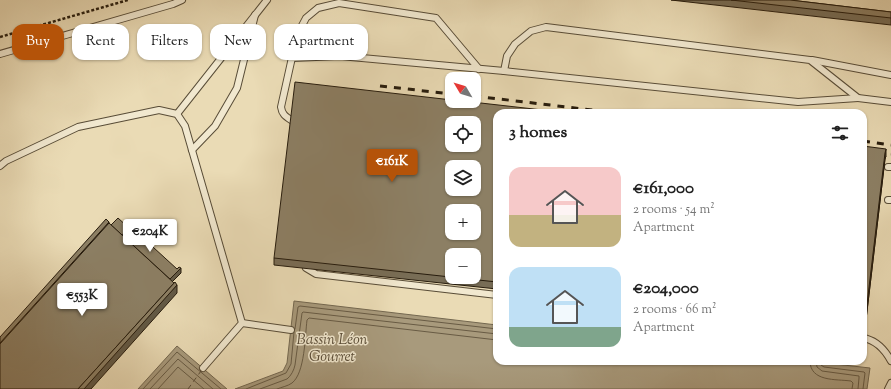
<!DOCTYPE html>
<meta charset="utf-8">
<style>
body{margin:0;font-family:"Sorts Mill Goudy",serif;background:#f2f2f2;color:#222;height:100vh;display:flex;flex-direction:column;font-size:15px;white-space:nowrap}
*{box-sizing:border-box;margin:0}
p{font-size:13px;color:#767676}
.icon{flex:none;width:22px;height:22px;fill:none;stroke:currentColor;stroke-width:2;stroke-linecap:round;stroke-linejoin:round}
.map{position:relative;flex:1;overflow:hidden}
.sheet{position:absolute;left:493px;top:109px;width:374px;height:256px;display:flex;flex-direction:column;background:#fff;border-radius:12px;box-shadow:0 1px 3px #0004}
.sheet>*{flex:none}
.banner{position:absolute;left:12px;top:24px;width:380px;height:36px;display:flex;gap:8px}
.needle{width:26px;rotate:308deg}
.controls{position:absolute;left:445px;top:72px;display:grid;gap:8px}
.controls a{display:grid;place-items:center;width:36px;height:36px;border-radius:8px;background:#fff;box-shadow:0 1px 3px #0004;font-size:20px}
.price{position:absolute;translate:-50% -34px;padding:0 9px;border-radius:4px;background:#fff;color:#222;font-size:13px;line-height:26px;filter:drop-shadow(0 1px 2px #0008)}
.price::after{content:'';position:absolute;left:50%;top:24px;width:12px;height:9px;margin-left:-6px;background:inherit;clip-path:polygon(0 0,100% 0,50% 100%)}
.price.selected{background:#b45309;color:#fff}
ul{padding:0;list-style:none}
li{display:flex;align-items:center;gap:12px;height:100px;padding:0 16px}
li span{display:grid;place-items:center;flex:none;width:112px;height:80px;border-radius:12px;color:#555}
li>.icon{margin-inline-start:auto}
span .icon{width:48px;height:48px;fill:#fffc;stroke-width:1}
li b{font-size:17px}
h2{display:flex;justify-content:space-between;align-items:center;height:48px;padding:0 16px;font-size:17px}
.tag{padding:0 14px;border-radius:12px;background:#fff;box-shadow:0 1px 3px #0004;font-size:14px;line-height:36px}
.tag.selected{background:#b45309;color:#fff}
.map>svg:first-child{display:block}
</style>
<div class="map">
<svg width="891" height="389" viewBox="0 0 891 389">
<rect width="100%" height="100%" fill="#eadbb5"/>
<filter id="stains"><feTurbulence type="fractalNoise" baseFrequency=".005" numOctaves="4"/><feColorMatrix values="0 0 0 0 .2 0 0 0 0 .09 0 0 0 0 .02 0 0 0 .5 -.17"/></filter>
<radialGradient id="worn" r=".72"><stop offset=".6" stop-color="#630" stop-opacity="0"/><stop offset="1" stop-color="#630" stop-opacity=".3"/></radialGradient>
<g fill="#a89a7c" stroke="#746850">
<polygon points="294,301 497,325 497,361 808,361 870,368 867,389 235,389 283,371 287,363"/>
<polygon points="177,346 227,389 138,389"/>
</g>
<g fill="none" stroke-linecap="round" stroke-linejoin="round">
<g stroke="#685b44" stroke-width="1">
<polyline points="295,329 298,307 300,306 497,329"/>
<path d="M810,361C810,382 836,379 851,381L853,383L852,389"/>
<polyline points="816,361 817,367 822,371 859,376 859,378 858,389"/>
<polyline points="821,361 821,365 824,367 864,372 865,373 863,389"/>
<polyline points="143,389 177,352 221,389"/>
<polyline points="150,389 178,359 213,389"/>
<polyline points="158,389 178,367 204,389"/>
<polyline points="246,389 286,373 291,364 294,332"/>
<path d="M260,389L287,379C291,376 294,370 295,365L302,313L303,312L497,334"/>
<path d="M277,389C282,387 288,386 292,383C305,373 305,336 307,320L309,318L497,340"/>
</g>
<polyline stroke="#5b4e39" stroke-width="1" stroke-dasharray="5 4" stroke-linecap="butt" points="188,389 201,371"/>
<g stroke="#584c37" stroke-width="8">
<g id="lane">
<polyline points="0,54 173,4 182,0"/>
<polyline points="292,58 340,56 504,71 798,102 858,98"/>
<polyline points="812,60 891,75"/>
<polyline points="504,71 507,56 515,44 531,31 546,27 810,60 858,98 891,102"/>
<polyline points="177,114 267,0"/>
<path d="M291,120C285,116 282,114 281,107L297,35L306,18L318,8L339,3L436,18L479,69"/>
<polyline points="192,150 215,126 237,88 255,15"/>
<polyline points="0,166 6,161 78,127 159,110 177,114 185,126 242,323 203,368"/>
<polyline points="888,167 891,167"/>
<polyline points="888,200 891,200"/>
<polyline points="306,268 316,274 497,295"/>
<polyline points="242,323 291,330"/>
<path d="M863,338C876,340 885,350 891,361"/>
<polyline points="888,389 891,383"/>
</g>
</g>
<polyline stroke="#271c0d" stroke-width="2.5" stroke-dasharray="3 2" stroke-linecap="butt" points="0,37 128,0"/>
<use href="#lane" stroke="#f1e8cf" stroke-width="6"/>
<g stroke="#271c0d" stroke-width="3" stroke-dasharray="7 7" stroke-linecap="butt">
<polyline points="380,86 452,94"/>
<polyline points="474,96 617,113"/>
<polyline points="863,141 891,145"/>
<polyline points="863,151 891,154"/>
</g>
</g>
<g fill="#786d56" stroke="#271c0d">
<polygon points="671,0 790,0 891,12 891,25"/>
<polygon points="497,113 497,289 274,265 274,258"/>
<polygon points="863,146 886,156 885,159 865,328 863,328"/>
</g>
<g fill="#625946" stroke="#271c0d">
<polygon points="886,149 886,156 885,159 865,328 865,321 885,153"/>
<polygon points="109,222 109,230 0,351 0,343"/>
<polygon points="181,268 181,273 169,285 169,280"/>
<polygon points="177,285 177,293 91,389 80,389"/>
</g>
<g fill="#8c7f64" stroke="#271c0d" fill-rule="evenodd">
<polygon points="731,0 790,0 891,12 891,18"/>
<path d="M295,82L452,100V101H463L569,113H497V282L274,258ZM452,123H474V145H452ZM452,167H474V189H452ZM452,211H474V233H452ZM452,255H474V277H452Z"/>
<polygon points="863,146 886,149 885,153 865,321 863,321"/>
<polygon points="118,218 129,228 122,235 111,225"/>
<polygon points="106,219 109,222 0,343 0,337"/>
<polygon points="109,223 174,283 78,389 0,389 0,344"/>
<polygon points="130,226 177,269 179,267 181,268 170,279 122,235"/>
<polygon points="175,282 177,285 84,389 78,389"/>
</g>
<g text-anchor="middle" stroke-width="3" stroke-linejoin="round" paint-order="stroke">
<g font-size="15" font-style="italic" fill="#5b4e39" stroke="#f1e8cf">
<text x="332" y="344">Bassin Léon<tspan x="332" dy="17">Gourret</tspan></text>
</g>
</g>
<rect width="100%" height="100%" filter="url(#stains)"/>
<rect width="100%" height="100%" fill="url(#worn)"/>
</svg>
<div class="controls">
<a><svg class="needle" viewBox="-14 -14 28 28"><path d="M0-13l5 13h-10z" fill="#e53935"/><path d="M0 13l5-13h-10z" fill="#767676"/></svg></a>
<a><svg class="icon" aria-label="locate" viewBox="0 0 24 24"><circle cx="12" cy="12" r="6"/><path d="M12 2v4M12 18v4M2 12h4M18 12h4"/></svg></a>
<a><svg class="icon" aria-label="layers" viewBox="0 0 24 24"><path d="M12 4l9 5-9 5-9-5zM3 14l9 5 9-5"/></svg></a>
<a>+</a>
<a>−</a>
</div>
<b class="price selected" style="left:392px;top:183px">€161K</b>
<b class="price" style="left:150px;top:253px">€204K</b>
<b class="price" style="left:82px;top:317px">€553K</b>
<div class="banner">
<a class="tag selected">Buy</a>
<a class="tag">Rent</a>
<a class="tag">Filters</a>
<a class="tag">New</a>
<a class="tag">Apartment</a>
</div>
<section class="sheet">
<h2>3 homes<svg class="icon" aria-label="filters" viewBox="0 0 24 24"><path d="M4 7h16M4 17h16"/><circle cx="9" cy="7" r="2"/><circle cx="15" cy="17" r="2"/></svg></h2>
<ul>
<li><span style="background:linear-gradient(#f6c9c9 60%,#c2b280 0)"><svg class="icon" aria-label="home" viewBox="0 0 24 24"><path d="M3 11l9-7 9 7M6 9v11h12V9"/></svg></span><div><b>€161,000</b><p>2 rooms · 54 m²</p><p>Apartment</p></div></li>
<li><span style="background:linear-gradient(#bfe0f5 75%,#7fa58c 0)"><svg class="icon" aria-label="home" viewBox="0 0 24 24"><path d="M3 11l9-7 9 7M6 9v11h12V9"/></svg></span><div><b>€204,000</b><p>2 rooms · 66 m²</p><p>Apartment</p></div></li>
</ul>
</section>
</div>
